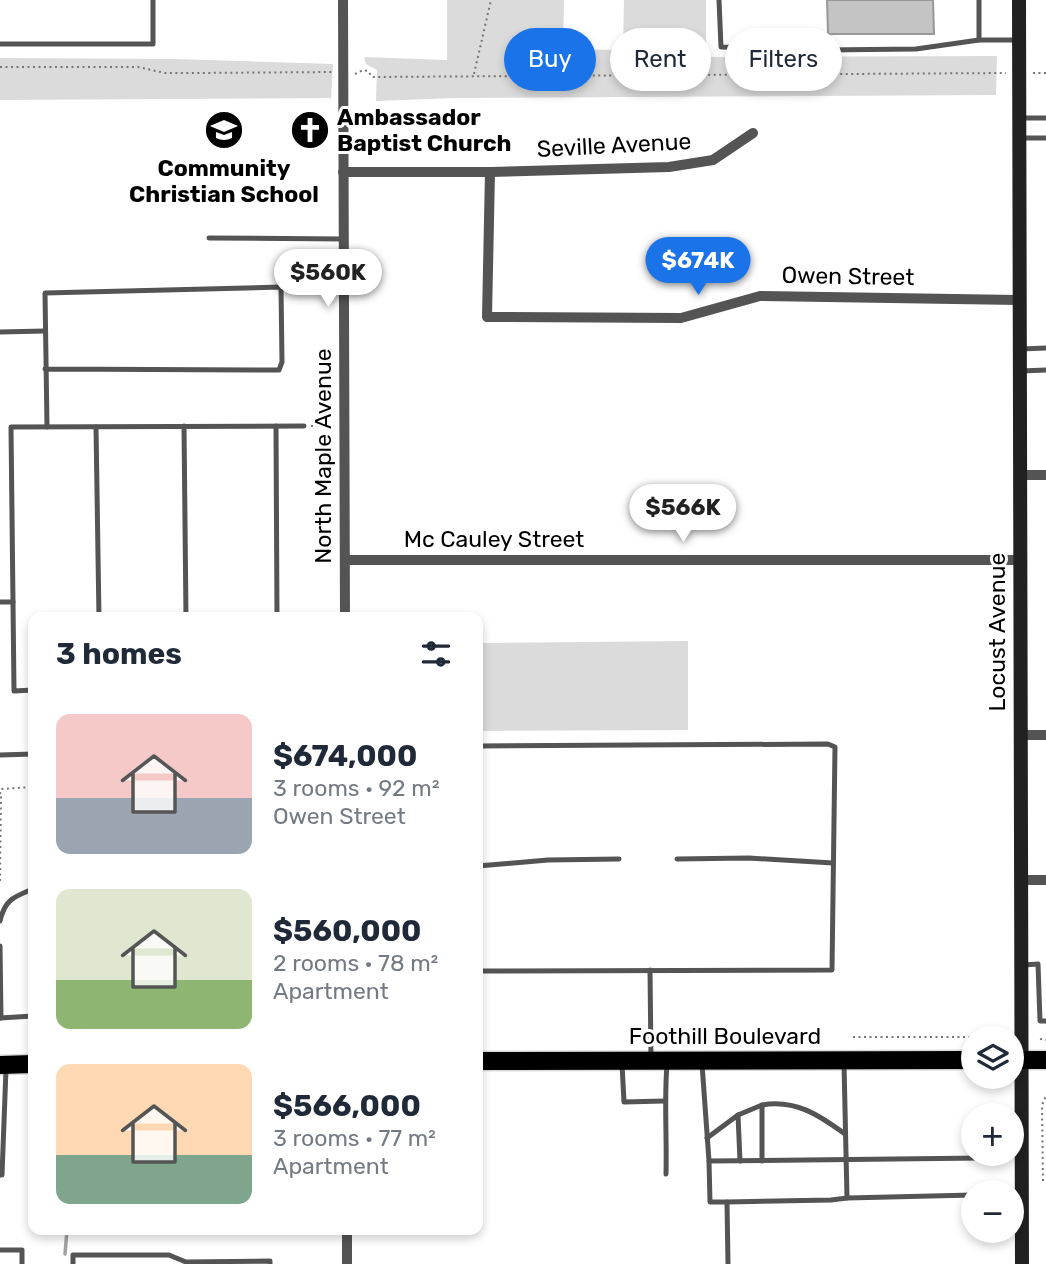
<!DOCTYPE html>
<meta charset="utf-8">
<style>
body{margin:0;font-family:Rubik,sans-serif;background:#f2f2f3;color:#1f2937;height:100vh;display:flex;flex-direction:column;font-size:26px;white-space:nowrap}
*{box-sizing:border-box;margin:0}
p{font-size:23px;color:#747a83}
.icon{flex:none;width:38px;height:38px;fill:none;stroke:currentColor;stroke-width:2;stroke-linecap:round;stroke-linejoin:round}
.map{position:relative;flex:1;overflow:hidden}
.sheet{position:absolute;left:28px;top:612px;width:455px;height:623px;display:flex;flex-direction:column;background:#fff;border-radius:14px;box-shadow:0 4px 10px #0003}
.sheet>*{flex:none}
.banner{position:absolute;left:504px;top:28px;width:436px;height:63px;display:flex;gap:14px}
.tools{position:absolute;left:961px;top:1026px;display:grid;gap:14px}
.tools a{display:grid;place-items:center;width:63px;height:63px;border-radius:50%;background:#fff;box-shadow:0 4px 10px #0003;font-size:35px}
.price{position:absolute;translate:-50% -60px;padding:0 16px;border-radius:24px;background:#fff;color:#222;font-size:23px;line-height:46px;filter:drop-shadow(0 2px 4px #0008)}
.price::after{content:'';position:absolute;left:50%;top:42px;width:21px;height:16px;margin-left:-10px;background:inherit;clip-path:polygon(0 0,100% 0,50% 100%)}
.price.selected{background:#1a73e8;color:#fff}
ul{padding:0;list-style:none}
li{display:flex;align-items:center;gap:21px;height:175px;padding:0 28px}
li span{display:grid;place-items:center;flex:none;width:196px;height:140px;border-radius:14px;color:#555}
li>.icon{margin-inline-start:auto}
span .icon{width:84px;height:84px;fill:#fffc;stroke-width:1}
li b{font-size:30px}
h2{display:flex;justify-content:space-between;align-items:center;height:84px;padding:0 28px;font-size:30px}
.pill{padding:0 24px;border-radius:32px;background:#fff;box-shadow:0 4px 10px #0003;font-size:24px;line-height:63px}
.pill.selected{background:#1a73e8;color:#fff}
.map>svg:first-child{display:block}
</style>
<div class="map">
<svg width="1046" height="1264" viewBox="0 0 1046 1264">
<rect width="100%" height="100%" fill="#fff"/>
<g fill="#dbdbdb">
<polygon points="447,0 564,0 563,49 623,50 624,0 706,0 706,56 692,57 997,56 996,95 455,98 376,101 377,70 366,64 364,57 447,60"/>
<polygon points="0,58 174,59 333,64 331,98 0,100"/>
<polygon points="688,641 688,730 478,731 478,643"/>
</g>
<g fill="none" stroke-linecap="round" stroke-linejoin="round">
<polyline stroke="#a2a2a2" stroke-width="3.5" points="65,1254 67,1230"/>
</g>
<polygon fill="#c4c4c4" stroke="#989898" stroke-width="2" points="827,0 933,0 934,34 828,34"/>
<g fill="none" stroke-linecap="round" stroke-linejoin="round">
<g stroke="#dbdbdb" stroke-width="21">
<g id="primary">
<polyline points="1012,1060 1046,1060"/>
<polyline points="478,1061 973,1060"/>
<polyline points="0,1065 33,1064"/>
</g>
</g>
<g stroke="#767676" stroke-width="2" stroke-dasharray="2 3.5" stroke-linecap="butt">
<polyline points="0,67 138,67 165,73 195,73 332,72"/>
<polyline points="1033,73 1046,73"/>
<polyline points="355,74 363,70 368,71 372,77 1006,73"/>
<polyline points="474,74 491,0"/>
<polyline points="311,426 334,426"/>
<polyline points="0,794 1,789 33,787"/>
<polyline points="0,881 1,794"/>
<polyline points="853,1037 1006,1037"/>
<polyline points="1040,1039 1046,1040"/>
<polyline points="1043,1181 1042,1105 1046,1096"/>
</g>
<g stroke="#545454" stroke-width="5">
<polyline points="719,0 721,47 824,50 916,49 979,40"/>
<polyline points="979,0 979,40 1017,40"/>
<polyline points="0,44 153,44 153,0"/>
<polyline points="1021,118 1046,118"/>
<polyline points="1020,138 1046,138"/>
<polyline points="209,238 343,239"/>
<polyline points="0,332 45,331"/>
<polyline points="1021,349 1046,348"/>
<polyline points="45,369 279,370 282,362 281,287 45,293 47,427"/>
<polyline points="1021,371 1046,370"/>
<polyline points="184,426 186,618"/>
<polyline points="276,426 277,618"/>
<polyline points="96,427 99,618"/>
<polyline points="0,602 13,602"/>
<polyline points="33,690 14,691 11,427 304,426"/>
<polyline points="478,746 828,744 835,747 832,970 478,971"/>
<polyline points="0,755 33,754"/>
<polyline points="677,859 749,858 833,863"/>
<polyline points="478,866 548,860 619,859"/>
<path d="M0,921C5,899 14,897 33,889"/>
<polyline points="0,946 1,1018"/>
<polyline points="1024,965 1038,964 1040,1021 1046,1021"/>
<polyline points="650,970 651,1058"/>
<polyline points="0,1018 33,1016"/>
<polyline points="622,1064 624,1102 664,1101"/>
<polyline points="702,1064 709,1161 983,1158"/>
<polyline points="844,1064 847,1198 973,1195"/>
<path d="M762,1105C795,1099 819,1115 845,1134"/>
<polyline points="738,1115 762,1105 762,1161"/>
<polyline points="707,1138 738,1115 740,1161"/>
<polyline points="709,1161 710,1202 727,1202"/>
<path d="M666,1174C667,1137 664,1101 667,1064"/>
<polyline points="0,1175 2,1175 6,1069"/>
<polyline points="0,1250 22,1250 22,1264"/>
<polyline points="73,1264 73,1255 169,1255 186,1262 270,1261 270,1264"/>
<polyline points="728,1264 727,1202 831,1200 847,1198"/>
</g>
<g stroke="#545454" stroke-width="10">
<polyline points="343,0 345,618"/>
<polyline points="343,172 490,172 669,167 713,160 753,133"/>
<polyline points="490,172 487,317 681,318 760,296 1020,300"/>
<polyline points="1020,475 1046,475"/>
<polyline points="345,560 1020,560"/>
<polyline points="1020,735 1046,735"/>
<polyline points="1020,880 1046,880"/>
<polyline points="347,1230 347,1264"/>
</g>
<polyline stroke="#212121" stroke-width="14" points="1019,0 1022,1264"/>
<use href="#primary" stroke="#000" stroke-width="18"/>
</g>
<defs>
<g id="school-disc" transform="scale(2.0125)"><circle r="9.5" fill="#000" stroke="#fff"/><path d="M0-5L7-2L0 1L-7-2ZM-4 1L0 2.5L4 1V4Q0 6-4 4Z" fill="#fff"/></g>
<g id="church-disc" transform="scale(2.0125)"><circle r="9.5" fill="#000" stroke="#fff"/><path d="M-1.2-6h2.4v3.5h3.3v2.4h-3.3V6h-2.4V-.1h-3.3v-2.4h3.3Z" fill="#fff"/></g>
</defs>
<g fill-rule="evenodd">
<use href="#school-disc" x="224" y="130"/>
<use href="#church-disc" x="310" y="130"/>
</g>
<g text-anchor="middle" stroke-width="6" stroke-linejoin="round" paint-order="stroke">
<g font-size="23" font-weight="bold" fill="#000" stroke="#fff" text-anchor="start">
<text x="337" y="125">Ambassador<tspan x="337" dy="26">Baptist Church</tspan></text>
<text x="224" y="176" text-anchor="middle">Community<tspan x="224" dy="26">Christian School</tspan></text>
</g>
<g font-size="23" fill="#000" stroke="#fff">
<text transform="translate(614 145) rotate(-3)" y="8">Seville Avenue</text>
<text transform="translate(848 276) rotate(1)" y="8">Owen Street</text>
<text transform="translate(323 456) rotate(-90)" y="8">North Maple Avenue</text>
<text x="494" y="547">Mc Cauley Street</text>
<text transform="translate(997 632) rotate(-90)" y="8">Locust Avenue</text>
<text x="725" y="1044">Foothill Boulevard</text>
</g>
</g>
</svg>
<div class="tools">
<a><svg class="icon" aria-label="layers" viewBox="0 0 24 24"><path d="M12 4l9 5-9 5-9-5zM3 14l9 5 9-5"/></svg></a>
<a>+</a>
<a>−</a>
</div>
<b class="price selected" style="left:698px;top:297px">$674K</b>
<b class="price" style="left:328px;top:309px">$560K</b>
<b class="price" style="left:683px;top:544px">$566K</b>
<div class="banner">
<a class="pill selected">Buy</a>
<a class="pill">Rent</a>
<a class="pill">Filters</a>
</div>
<section class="sheet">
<h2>3 homes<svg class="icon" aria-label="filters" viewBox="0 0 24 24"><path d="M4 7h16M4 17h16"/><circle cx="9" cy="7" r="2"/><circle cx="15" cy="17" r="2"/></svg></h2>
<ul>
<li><span style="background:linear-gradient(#f6c9c9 60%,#9aa5b1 0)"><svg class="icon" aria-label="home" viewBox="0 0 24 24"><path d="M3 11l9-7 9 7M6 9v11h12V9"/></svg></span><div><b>$674,000</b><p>3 rooms · 92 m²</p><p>Owen Street</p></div></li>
<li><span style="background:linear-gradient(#dfe7d0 65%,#8fb573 0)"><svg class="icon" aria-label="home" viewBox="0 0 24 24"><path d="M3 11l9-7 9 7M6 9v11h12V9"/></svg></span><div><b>$560,000</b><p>2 rooms · 78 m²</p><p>Apartment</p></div></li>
<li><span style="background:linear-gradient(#ffd9b3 65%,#7fa58c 0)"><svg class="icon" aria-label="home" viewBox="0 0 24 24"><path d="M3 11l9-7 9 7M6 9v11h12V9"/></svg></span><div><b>$566,000</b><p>3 rooms · 77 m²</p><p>Apartment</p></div></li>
</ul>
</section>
</div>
